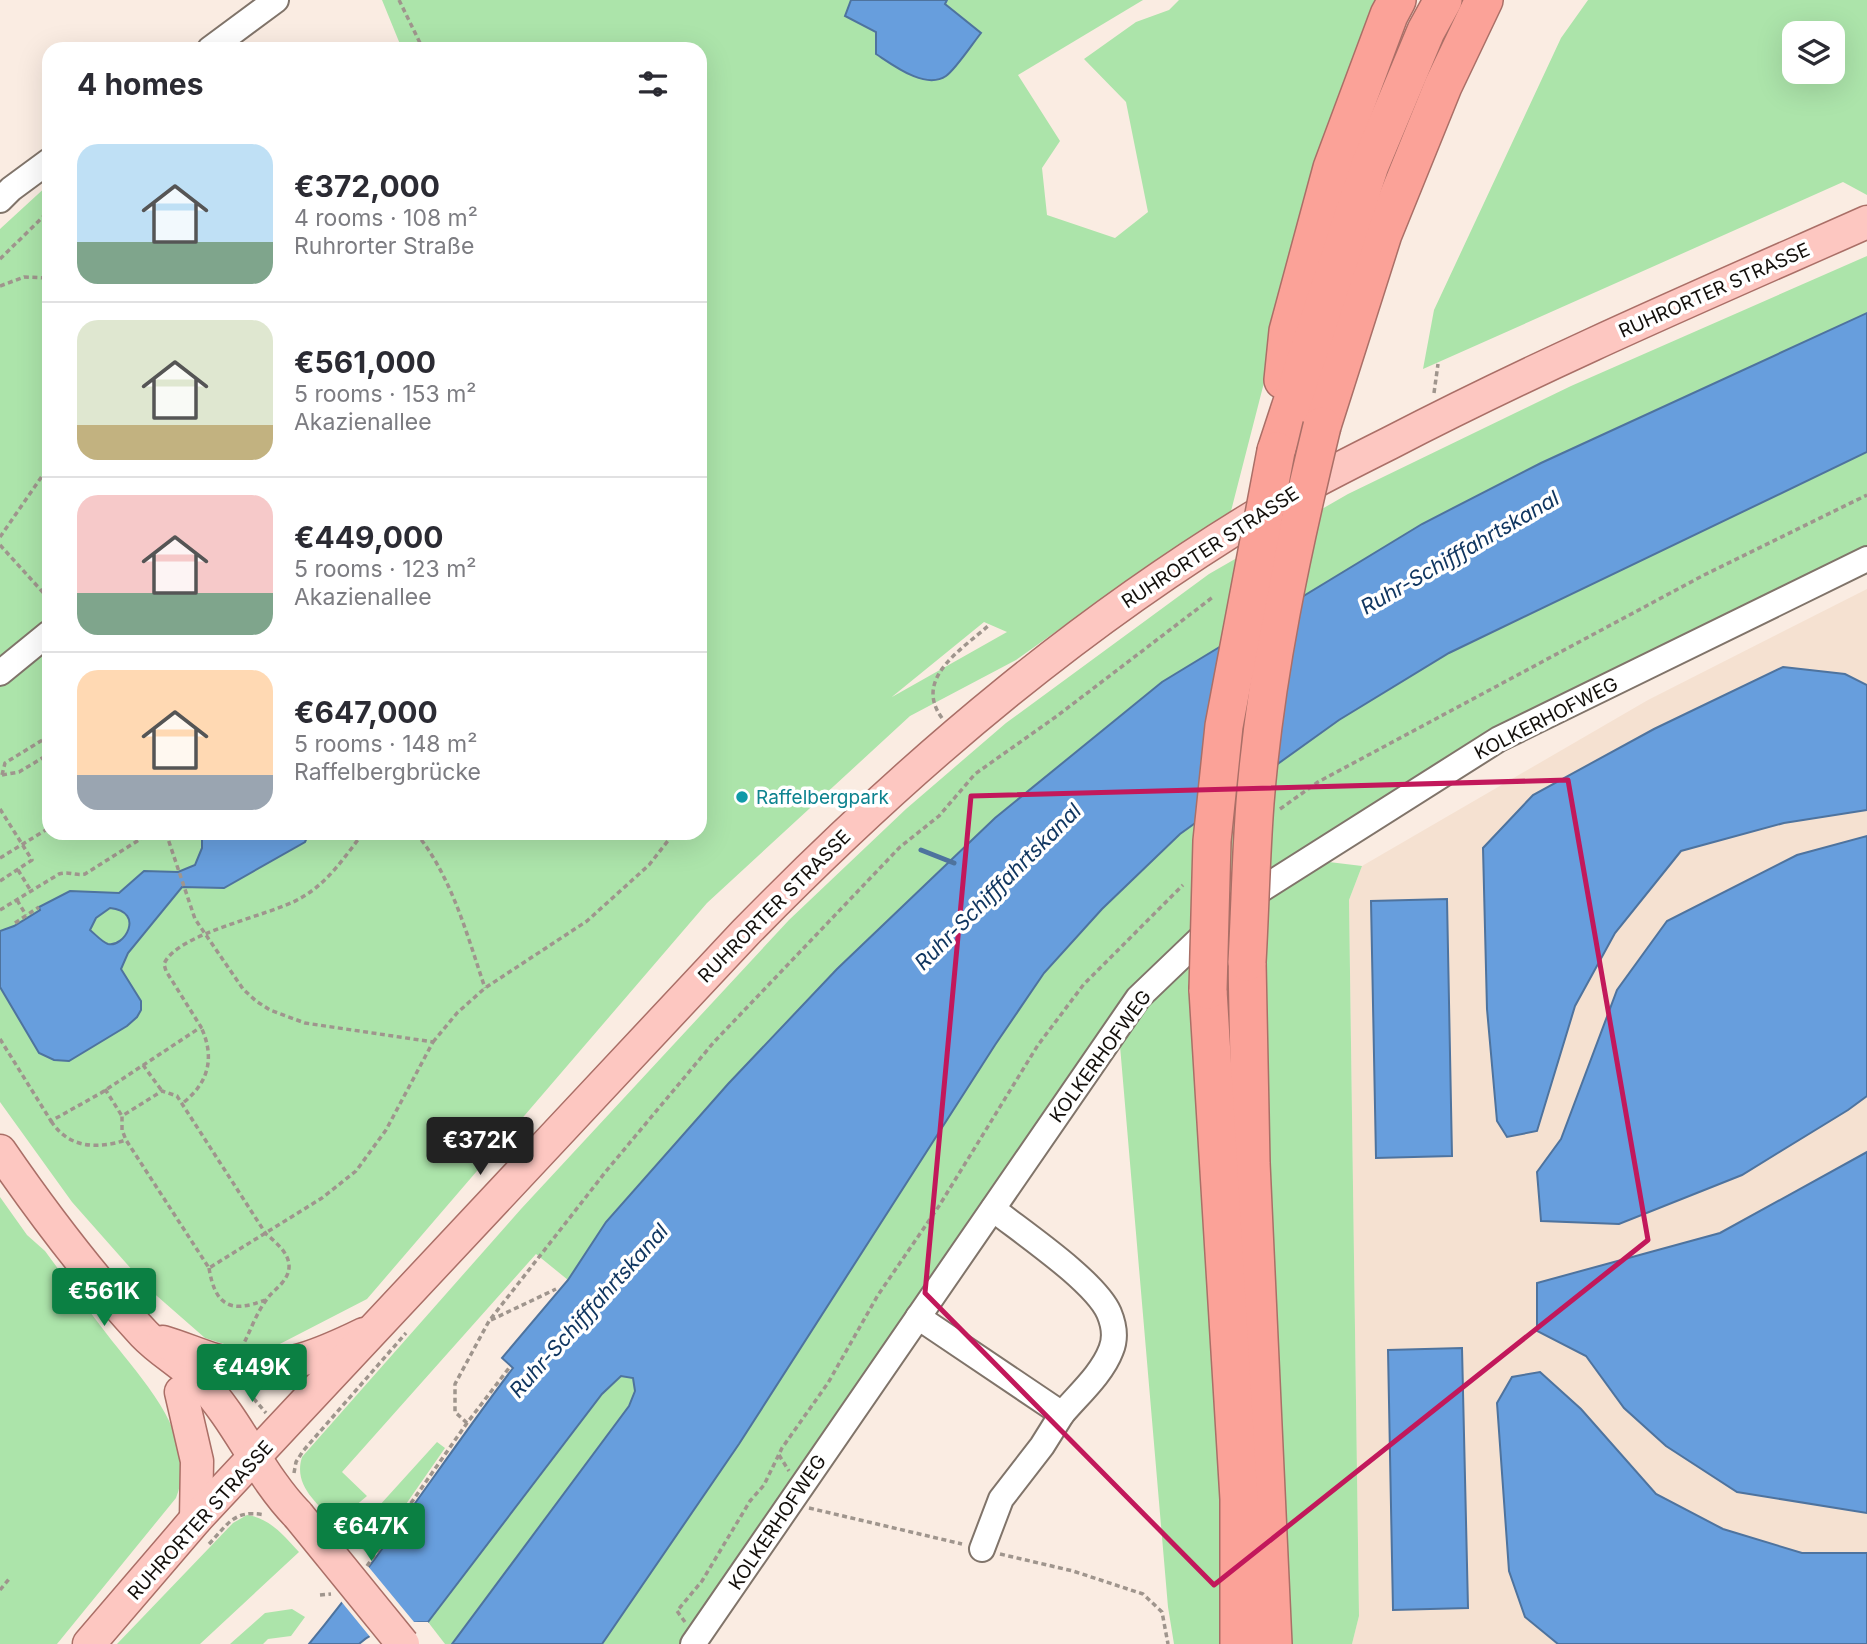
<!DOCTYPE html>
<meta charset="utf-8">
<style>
body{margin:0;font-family:Inter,sans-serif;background:#f2f2f3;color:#2b2b33;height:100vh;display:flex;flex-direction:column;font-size:26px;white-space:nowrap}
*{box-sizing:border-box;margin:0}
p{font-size:23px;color:#7c7c81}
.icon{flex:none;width:38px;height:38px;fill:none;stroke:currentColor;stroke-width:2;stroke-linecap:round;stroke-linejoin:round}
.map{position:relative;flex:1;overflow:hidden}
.sheet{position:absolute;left:42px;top:42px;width:665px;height:798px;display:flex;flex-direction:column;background:#fff;border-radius:21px;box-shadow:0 7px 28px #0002}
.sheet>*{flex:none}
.buttons{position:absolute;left:1782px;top:21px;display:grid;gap:14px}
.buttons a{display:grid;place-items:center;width:63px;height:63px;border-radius:14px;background:#fff;box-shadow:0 7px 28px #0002;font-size:35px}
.price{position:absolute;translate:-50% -60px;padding:0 16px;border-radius:7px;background:#0b8043;color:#fff;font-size:23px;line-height:46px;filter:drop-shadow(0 2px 4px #0008)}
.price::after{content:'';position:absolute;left:50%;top:42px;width:21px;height:16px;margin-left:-10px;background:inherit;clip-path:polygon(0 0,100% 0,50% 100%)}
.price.selected{background:#222;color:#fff}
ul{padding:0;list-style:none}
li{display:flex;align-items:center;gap:21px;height:175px;padding:0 35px}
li+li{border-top:2px solid #e1e1e2}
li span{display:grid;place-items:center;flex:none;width:196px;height:140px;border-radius:21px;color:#555}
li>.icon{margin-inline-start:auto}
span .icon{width:84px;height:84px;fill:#fffc;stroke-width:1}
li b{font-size:30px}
h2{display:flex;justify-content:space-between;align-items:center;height:84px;padding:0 35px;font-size:30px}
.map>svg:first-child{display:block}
</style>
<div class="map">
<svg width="1867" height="1644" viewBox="0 0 1867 1644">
<rect width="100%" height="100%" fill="#faece2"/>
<polygon fill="#f5e1d1" points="1867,589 1867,1644 1352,1644 1359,1616 1349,900 1362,866 1648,700"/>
<g fill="#ace4aa" fill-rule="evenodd">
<path d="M382,0H1143L1018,75L1060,141L1042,168L1047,215L1115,238L1148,212L1126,102L1084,59L1136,22L1169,10L1179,0H1389L1324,149L1230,515L1207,528L1110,593L1016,660L910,716L707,903L367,1299L272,1348L240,1349L205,1338L149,1289L72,1202L0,1102V229L49,184V833H700V49H402ZM984,622L1007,632L892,697L893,696Z"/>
<path d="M1588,0H1867V195L1843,182L1423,369L1434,310L1561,38ZM1794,33H1832V72H1794Z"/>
<path d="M1867,256V313L1541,463L1422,524L1162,682L995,818L837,969L728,1084L606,1222L568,1280L536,1254L342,1472L367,1496L335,1523C317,1502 293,1486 302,1457L521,1209L789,920L906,809L1006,723L1209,574L1348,494L1571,386Z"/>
<polygon points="1867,452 1867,566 1501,746 1329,862 1362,866 1349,900 1359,1616 1352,1644 1174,1644 1168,1607 1120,1046 753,1571 736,1559 679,1644 602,1644 739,1444 995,1045 1044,973 1102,909 1180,834 1339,720 1449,653"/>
<path d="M0,1197L27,1235L45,1251C65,1278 85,1306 106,1333C140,1378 200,1436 176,1498L57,1644H0Z"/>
<polygon points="621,1375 633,1378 635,1391 629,1406 452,1644 445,1644 428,1622 602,1394"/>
<polygon points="437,1442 445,1448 370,1556 348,1536 369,1517"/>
<path d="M247,1515C270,1518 284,1536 299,1552L200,1644H117L233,1523Z"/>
<polygon points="292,1609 305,1617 291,1636 268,1639 263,1644 230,1644 265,1613"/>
</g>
<g fill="#679edd" stroke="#4e739e" stroke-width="2" fill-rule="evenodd">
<path d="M851,0H947L945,4L981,33C973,43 955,70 946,76C925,90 893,65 876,54V32L845,16Z"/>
<path d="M1867,313V452L1449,653L1339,720L1180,834L1102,909L1044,973L995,1045L739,1444L602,1644H452L629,1406L635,1391L633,1378L621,1376L602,1394L428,1622C405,1622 376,1628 359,1644H309C382,1555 444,1459 513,1368L502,1358L568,1280L606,1222L728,1084L837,969L995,818L1162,682L1422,524L1541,463Z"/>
<polygon points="1783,667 1845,674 1867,685 1867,810 1784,823 1681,851 1615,933 1575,1006 1537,1131 1507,1137 1497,1121 1487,1009 1483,848 1533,795 1654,729"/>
<path d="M202,833H309L305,842L224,888L182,887L128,953L121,969L141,1001V1010L137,1017L127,1026L69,1061L54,1060L39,1053L0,987V931L14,926L40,910L39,907L70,891L119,893L144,871L178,872L195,865L202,848ZM110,908C146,912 124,948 108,944C102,942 95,934 90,930L96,918Z"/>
<polygon points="1867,836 1867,1096 1848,1110 1742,1175 1619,1224 1541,1221 1537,1172 1561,1139 1617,990 1667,921 1797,855"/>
<polygon points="1447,899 1452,1156 1376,1158 1371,901"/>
<polygon points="1867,1152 1867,1513 1737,1492 1666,1446 1624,1408 1586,1356 1537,1331 1537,1283 1720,1233"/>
<polygon points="1462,1348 1468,1608 1393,1610 1388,1350"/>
<polygon points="1540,1372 1581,1409 1656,1494 1723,1529 1802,1553 1867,1553 1867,1644 1558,1644 1525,1617 1509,1571 1497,1403 1512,1377"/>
</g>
<polygon fill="#faece2" points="367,1565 414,1622 428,1622 430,1625 415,1626 371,1638 340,1600"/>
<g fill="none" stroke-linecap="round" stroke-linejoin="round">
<polyline stroke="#4e739e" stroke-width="5" points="921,850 954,863"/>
<g stroke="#80746a" stroke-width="28">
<g id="minor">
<polyline points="210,49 276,0"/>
<polyline points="0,200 11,189 49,161"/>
<polyline points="0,673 49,633"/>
<path d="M993,1209C1022,1232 1095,1281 1109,1313C1114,1325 1116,1338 1111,1350C1102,1374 1078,1395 1062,1414"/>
<polyline points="918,1317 1062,1414 1042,1446 1001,1499 982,1549"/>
<polyline points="693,1644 1138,998 1232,908 1499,739 1867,559"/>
</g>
</g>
<g stroke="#aa6f67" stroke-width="35">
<g id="major">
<path d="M0,1151C44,1215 91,1277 144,1334C161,1352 184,1364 201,1382C239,1422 259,1475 298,1515"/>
<path d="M163,1342C187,1349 211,1361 235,1365C281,1373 325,1353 364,1334"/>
<polyline points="181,1392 197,1461 196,1519"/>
<path d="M89,1644L196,1519L745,933C912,762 1092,609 1301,489C1330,473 1360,458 1390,443C1546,362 1707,293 1867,222"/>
</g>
</g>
<g stroke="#aa6f67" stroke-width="40">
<g id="highway">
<polyline points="1283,380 1288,331 1332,168 1389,15 1397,0"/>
<polyline points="1322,426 1383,234 1443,86 1484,0"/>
<polyline points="1276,451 1370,165 1426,31 1443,0"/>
<polyline points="1247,962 1251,1163 1273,1644"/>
<polyline points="1208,990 1239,1499 1239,1644"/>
</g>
</g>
<g stroke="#9f958d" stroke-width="3.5" stroke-dasharray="5 3.5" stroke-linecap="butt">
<polyline points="399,0 423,49"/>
<polyline points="0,259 49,211"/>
<polyline points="0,286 24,277 49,278"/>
<polyline points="1434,393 1438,364"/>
<polyline points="0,537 49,466"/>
<polyline points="0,545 49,599"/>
<path d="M942,718C913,679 961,650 988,626"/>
<polyline points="2,775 5,763 49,736"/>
<polyline points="2,775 19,772 49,754"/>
<polyline points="0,809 32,860 0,881"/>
<polyline points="1280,809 1318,782 1704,575 1867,495"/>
<path d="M166,833L195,919L243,989L256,1001L270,1010L305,1023L433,1042L386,1130L356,1171L322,1198L209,1268L126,1140L122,1130V1116L162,1091L177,1096L266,1234C282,1247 299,1263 282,1283C277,1289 271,1293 267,1299C257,1312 251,1329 244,1343"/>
<path d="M416,833C452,877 467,935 485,988"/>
<polyline points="0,858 49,828"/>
<polyline points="18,870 31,891"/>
<polyline points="17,900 26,915"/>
<path d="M0,910L59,874C68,871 76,876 85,874L150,833"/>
<polyline points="15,923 39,907"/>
<path d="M0,1039L51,1121L101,1093L201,1027L166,971L164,964C177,933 269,916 299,899C327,884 344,858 363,833"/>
<polyline points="433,1042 457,1013 485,988 587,921 649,865 674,833"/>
<polyline points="143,1065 162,1091"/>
<polyline points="105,1089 122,1116"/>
<path d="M184,1102C209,1082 215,1057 201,1027"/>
<path d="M51,1121C69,1149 98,1149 126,1140"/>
<path d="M209,1268C215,1305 230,1314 265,1300"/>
<polyline points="491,1320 556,1289"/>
<polyline points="248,1392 266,1413"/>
<polyline points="467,1423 455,1412 455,1384 489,1321 607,1170 714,1042 900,847 939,816 975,774 1057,716 1213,597"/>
<polyline points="779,1455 789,1471"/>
<polyline points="294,1473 296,1462 303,1451 406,1333"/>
<polyline points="809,1508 962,1544"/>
<path d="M209,1544C228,1524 234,1509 265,1515"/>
<polyline points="1000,1554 1073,1571 1143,1594 1162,1612 1168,1644"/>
<polyline points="367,1566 467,1423 509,1368"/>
<polyline points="0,1590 9,1579"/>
<polyline points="320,1595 331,1594"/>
<polyline points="685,1622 677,1611 702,1581 750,1501 764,1485 782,1448 828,1383 878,1295 939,1206 1038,1045 1084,984 1183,885"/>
</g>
<use href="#minor" stroke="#fff" stroke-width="24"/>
<use href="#major" stroke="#fdc7c1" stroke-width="32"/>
<use href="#highway" stroke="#fba298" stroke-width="37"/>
<g stroke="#aa6f67" stroke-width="35" stroke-linecap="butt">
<polyline id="major-bridge" points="298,1515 403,1644"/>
</g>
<g stroke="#aa6f67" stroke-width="40" stroke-linecap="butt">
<g id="highway-bridge">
<path d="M1247,962C1250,909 1251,855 1255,803C1265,675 1292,550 1322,426"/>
<polyline points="1208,990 1212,841 1224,726 1276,451"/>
</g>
</g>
<use href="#major-bridge" stroke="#fdc7c1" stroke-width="32"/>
<use href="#highway-bridge" stroke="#fba298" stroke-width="37"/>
</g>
<path fill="none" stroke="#c2185b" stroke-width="5" stroke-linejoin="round" d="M1568,780L1648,1240L1214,1585L925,1293L971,796Z"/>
<circle fill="#0f9aa8" stroke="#fff" stroke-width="2.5" cx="742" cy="797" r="7"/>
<g text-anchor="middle" stroke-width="7" stroke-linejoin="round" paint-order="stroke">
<g font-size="19" fill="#130f0b" stroke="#fff">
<text transform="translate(1714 290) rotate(-24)" y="7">RUHRORTER STRASSE</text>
<text transform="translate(1210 547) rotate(-33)" y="7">RUHRORTER STRASSE</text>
<text transform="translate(1546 718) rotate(-27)" y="7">KOLKERHOFWEG</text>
<text transform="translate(774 906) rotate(-45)" y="7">RUHRORTER STRASSE</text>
<text transform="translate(1100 1056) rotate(-54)" y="7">KOLKERHOFWEG</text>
<text transform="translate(200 1520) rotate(-48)" y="7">RUHRORTER STRASSE</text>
<text transform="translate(777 1522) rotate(-56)" y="7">KOLKERHOFWEG</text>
</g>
<g font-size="19" fill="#0d838f" stroke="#fff" text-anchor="start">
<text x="756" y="804">Raffelbergpark</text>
</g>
<g font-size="21" font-style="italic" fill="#103660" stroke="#fff">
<text transform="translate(1460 553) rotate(-30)" y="7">Ruhr-Schifffahrtskanal</text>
<text transform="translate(998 887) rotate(-45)" y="7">Ruhr-Schifffahrtskanal</text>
<text transform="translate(589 1311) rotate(-48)" y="7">Ruhr-Schifffahrtskanal</text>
</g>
</g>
</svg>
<div class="buttons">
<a><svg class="icon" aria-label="layers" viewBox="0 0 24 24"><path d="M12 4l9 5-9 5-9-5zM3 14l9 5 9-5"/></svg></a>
</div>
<b class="price selected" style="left:480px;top:1177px">€372K</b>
<b class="price" style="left:104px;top:1328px">€561K</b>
<b class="price" style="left:252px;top:1404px">€449K</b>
<b class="price" style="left:371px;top:1563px">€647K</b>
<section class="sheet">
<h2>4 homes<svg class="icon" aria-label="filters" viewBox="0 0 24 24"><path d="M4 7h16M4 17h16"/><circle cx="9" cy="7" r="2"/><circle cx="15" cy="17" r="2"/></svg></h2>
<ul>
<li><span style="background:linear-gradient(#bfe0f5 70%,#7fa58c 0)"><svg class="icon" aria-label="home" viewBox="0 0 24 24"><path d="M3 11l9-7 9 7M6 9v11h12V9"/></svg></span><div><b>€372,000</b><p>4 rooms · 108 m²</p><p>Ruhrorter Straße</p></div></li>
<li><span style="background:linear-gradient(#dfe7d0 75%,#c2b280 0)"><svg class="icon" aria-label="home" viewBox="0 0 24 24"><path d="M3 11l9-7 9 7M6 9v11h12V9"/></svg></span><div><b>€561,000</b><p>5 rooms · 153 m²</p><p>Akazienallee</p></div></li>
<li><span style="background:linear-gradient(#f6c9c9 70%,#7fa58c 0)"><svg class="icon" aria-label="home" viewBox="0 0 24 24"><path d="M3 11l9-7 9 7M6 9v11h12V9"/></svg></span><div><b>€449,000</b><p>5 rooms · 123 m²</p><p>Akazienallee</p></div></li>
<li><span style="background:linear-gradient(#ffd9b3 75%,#9aa5b1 0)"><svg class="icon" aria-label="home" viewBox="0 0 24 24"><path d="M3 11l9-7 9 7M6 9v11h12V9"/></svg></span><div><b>€647,000</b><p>5 rooms · 148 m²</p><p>Raffelbergbrücke</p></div></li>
</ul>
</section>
</div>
